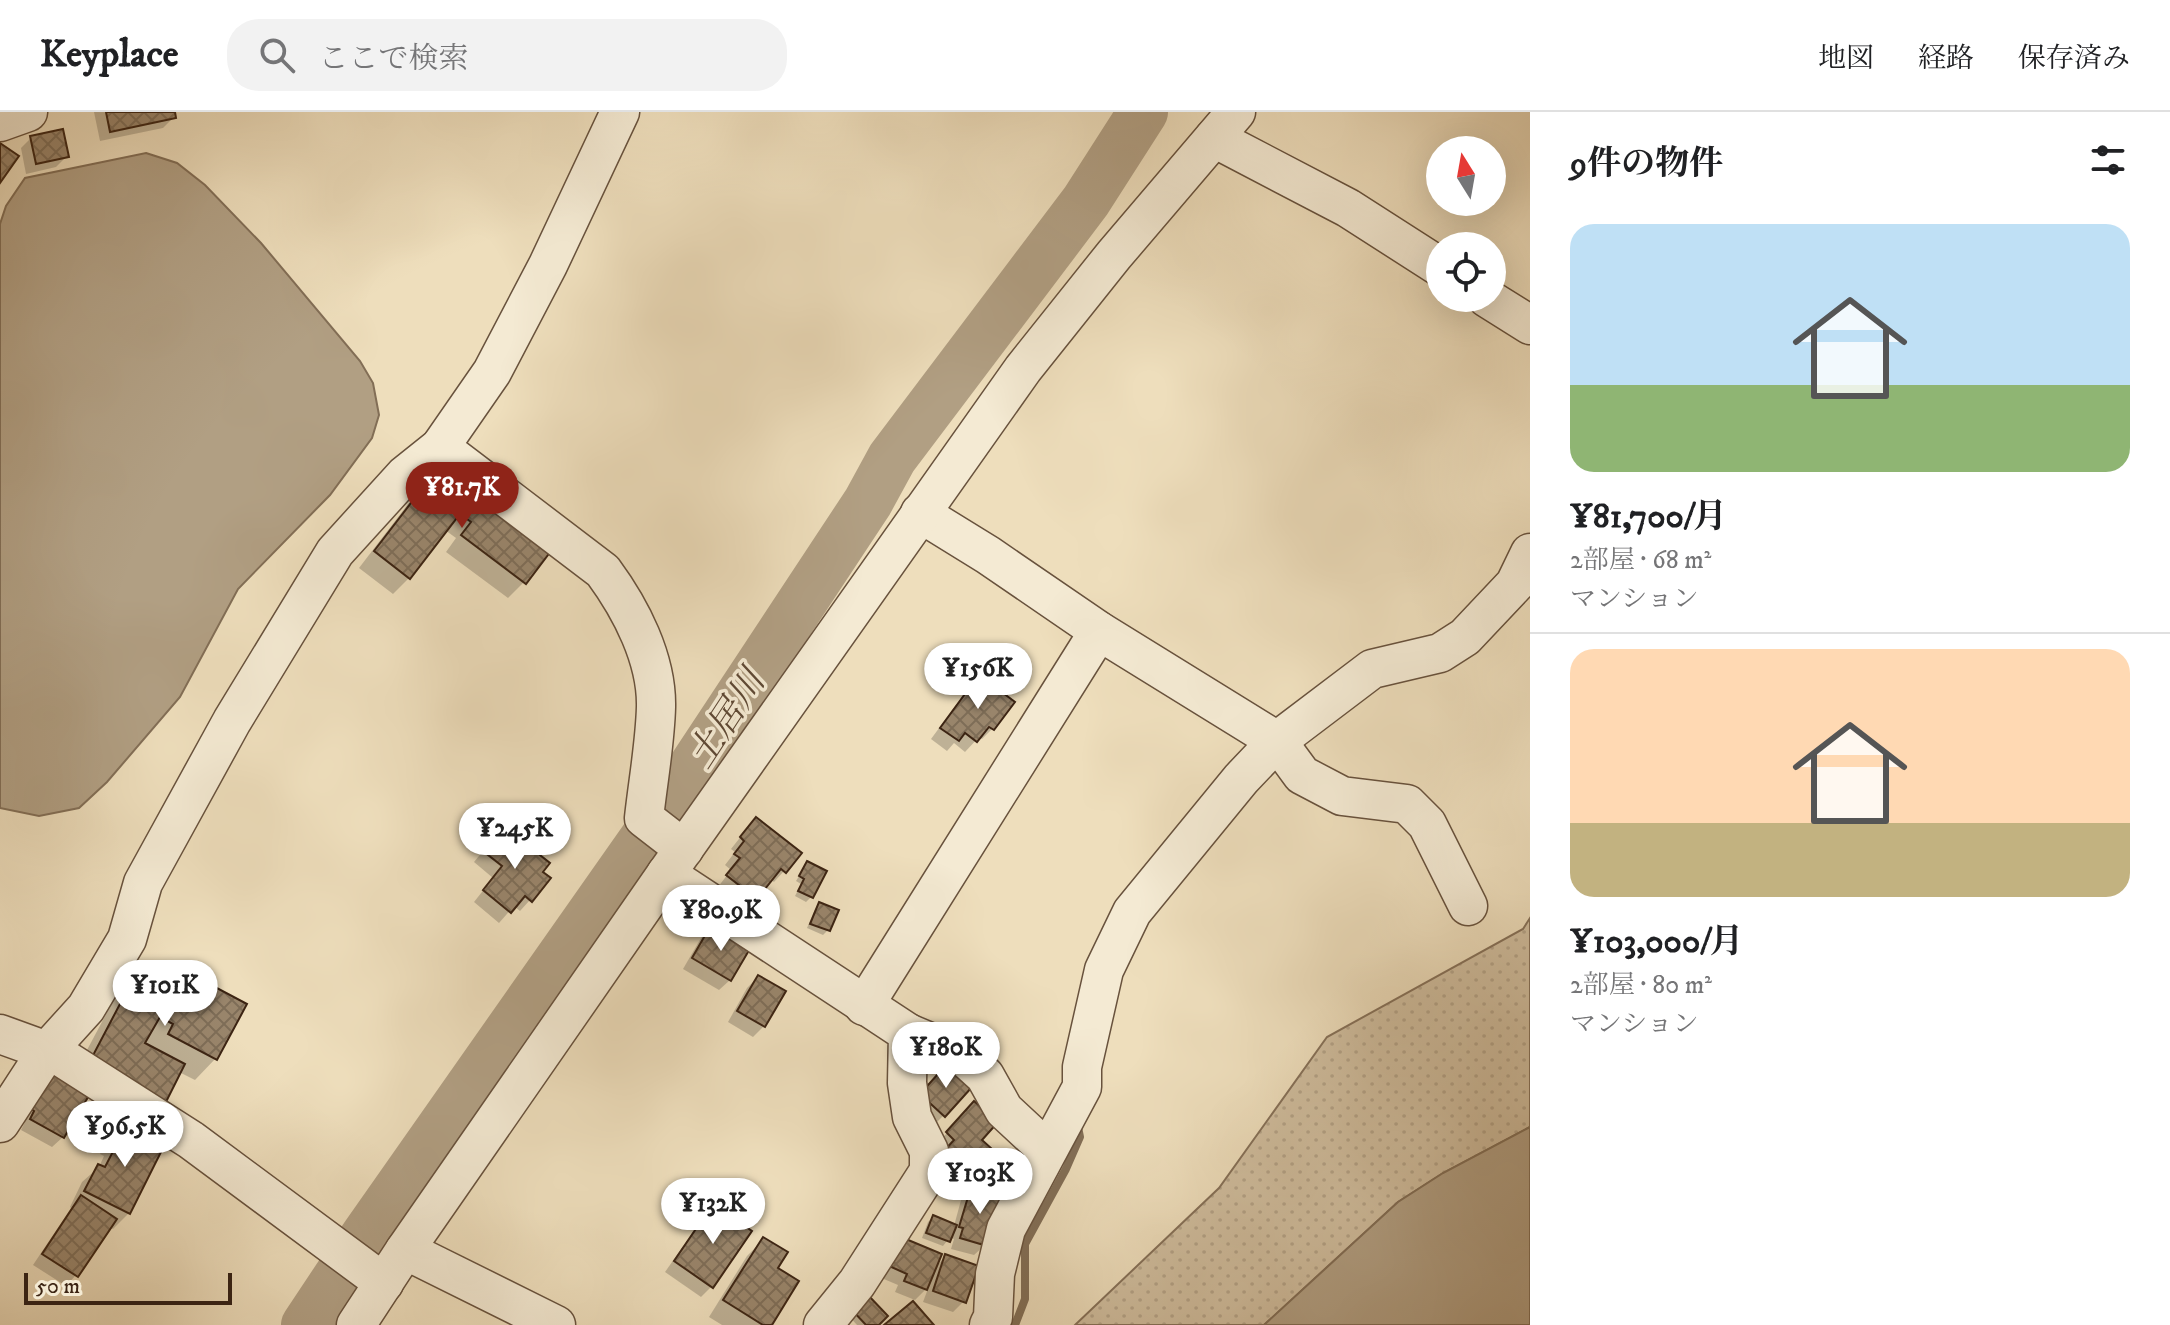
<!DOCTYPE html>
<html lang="ja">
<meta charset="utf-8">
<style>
body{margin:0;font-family:"IM FELL DW Pica","Noto Serif JP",serif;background:#f2f2f2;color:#202124;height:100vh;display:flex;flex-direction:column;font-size:30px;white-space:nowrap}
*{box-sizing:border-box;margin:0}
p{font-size:26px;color:#757577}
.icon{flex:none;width:44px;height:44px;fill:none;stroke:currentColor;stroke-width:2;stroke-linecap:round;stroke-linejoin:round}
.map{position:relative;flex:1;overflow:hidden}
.details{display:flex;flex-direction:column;background:#fff;width:640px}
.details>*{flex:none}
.needle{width:52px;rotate:349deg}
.controls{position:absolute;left:1426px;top:24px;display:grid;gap:16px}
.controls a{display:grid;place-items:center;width:80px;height:80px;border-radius:50%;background:#fff;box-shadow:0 8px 32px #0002;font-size:40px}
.scale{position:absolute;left:24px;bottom:20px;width:208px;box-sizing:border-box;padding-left:8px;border:4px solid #3c2413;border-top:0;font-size:22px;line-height:28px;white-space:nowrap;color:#3c2413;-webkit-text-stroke:6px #f4ead3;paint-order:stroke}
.price{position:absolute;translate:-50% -68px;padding:0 18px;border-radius:28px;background:#fff;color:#222;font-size:26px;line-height:52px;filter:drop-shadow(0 2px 4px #0008)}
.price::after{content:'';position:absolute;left:50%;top:48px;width:24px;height:18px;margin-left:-12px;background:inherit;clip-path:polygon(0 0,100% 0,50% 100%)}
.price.selected{background:#8f2418;color:#fff}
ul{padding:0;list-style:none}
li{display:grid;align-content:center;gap:16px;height:424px;padding:0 40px}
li+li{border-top:2px solid #e0e0e0}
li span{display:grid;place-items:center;height:248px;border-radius:24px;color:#555}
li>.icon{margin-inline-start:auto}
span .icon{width:144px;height:144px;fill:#fffc;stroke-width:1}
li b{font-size:34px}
h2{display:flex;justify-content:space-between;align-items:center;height:96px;padding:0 40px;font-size:34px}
header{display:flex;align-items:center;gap:48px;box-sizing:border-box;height:112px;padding:0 40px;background:#fff;border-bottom:2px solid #e0e0e0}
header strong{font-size:38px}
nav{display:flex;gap:44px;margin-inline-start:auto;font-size:28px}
.search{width:560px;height:72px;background:#f2f2f2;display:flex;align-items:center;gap:20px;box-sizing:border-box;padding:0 28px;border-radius:32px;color:#757577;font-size:30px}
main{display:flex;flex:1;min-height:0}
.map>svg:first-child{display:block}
</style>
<header>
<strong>Keyplace</strong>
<div class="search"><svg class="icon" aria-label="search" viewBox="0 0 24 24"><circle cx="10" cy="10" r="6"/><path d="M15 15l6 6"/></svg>ここで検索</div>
<nav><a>地図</a><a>経路</a><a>保存済み</a></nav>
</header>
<main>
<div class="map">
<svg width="1530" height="1213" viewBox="0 0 1530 1213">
<defs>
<pattern id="grass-dots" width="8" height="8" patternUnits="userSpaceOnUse" patternTransform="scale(2)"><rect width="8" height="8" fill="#d0be9f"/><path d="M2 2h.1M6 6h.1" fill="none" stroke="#b4a388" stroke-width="1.8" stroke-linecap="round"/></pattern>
<pattern id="building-cross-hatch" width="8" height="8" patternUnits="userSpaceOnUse" patternTransform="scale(2)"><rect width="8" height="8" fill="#99856b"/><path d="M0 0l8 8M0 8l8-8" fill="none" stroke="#7e6d57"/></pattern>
</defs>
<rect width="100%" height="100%" fill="#eedebc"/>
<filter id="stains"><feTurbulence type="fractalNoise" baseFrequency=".0025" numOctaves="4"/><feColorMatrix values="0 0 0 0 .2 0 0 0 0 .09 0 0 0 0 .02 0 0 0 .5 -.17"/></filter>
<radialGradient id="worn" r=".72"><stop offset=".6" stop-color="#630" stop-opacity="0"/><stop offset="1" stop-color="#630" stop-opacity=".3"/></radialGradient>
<polygon fill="url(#grass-dots)" stroke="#867159" stroke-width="2" points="1530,806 1530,1015 1443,1061 1398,1090 1264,1213 1075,1213 1219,1076 1327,925 1523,817"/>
<g fill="#b19f83" stroke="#826e56" stroke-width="2">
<polygon points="146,41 177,51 205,73 261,131 360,249 373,271 379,303 372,326 330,383 238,477 180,585 107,670 79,696 39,704 0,696 0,112 6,94 25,66"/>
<polygon points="1530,1015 1530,1213 1264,1213 1398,1090 1443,1061"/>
</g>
<g fill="#0003">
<polygon points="94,0 173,0 174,5 163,16 100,29"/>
<polygon points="31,26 67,44 56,55 26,62 21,36"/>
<polygon points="449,359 524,470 508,486 446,440 456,426 445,418 409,466 393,482 359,456 408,392 424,376 429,380"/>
<polygon points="979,566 992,617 982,627 979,625 965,640 954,631 947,639 931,627 968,577"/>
<polygon points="746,718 784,759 774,770 770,767 745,796 718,775 731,758 725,753 735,740 731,737"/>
<polygon points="493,727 540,760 530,788 520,799 514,794 499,811 474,790 493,766 474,750"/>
<polygon points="807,751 811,785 806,790 795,784 801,772 796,769"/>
<polygon points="819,792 828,818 823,823 807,816 815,797"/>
<polygon points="712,815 730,868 719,878 683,857 701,826"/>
<polygon points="142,855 174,872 185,861 216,946 195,968 179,960 88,981 63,1025 52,1035 21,1018 25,1010 19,1006 40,970 70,970 120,876"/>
<polygon points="758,865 764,914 753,925 728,910 747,876"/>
<polygon points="947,955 944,1003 933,1014 911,994"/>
<polygon points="964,1002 979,1028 962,1068 952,1078 942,1069 947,1063 934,1051 937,1032"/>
<polygon points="124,1010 142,1030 129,1101 113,1117 109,1115 76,1163 66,1174 33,1153 71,1096 70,1095 82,1070 99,1055 104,1044 100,1042 108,1026"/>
<polygon points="972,1077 985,1133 974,1143 951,1137 954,1127 950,1125 943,1134 922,1126 928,1110 933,1105 954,1114 961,1088"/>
<polygon points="714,1095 712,1174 701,1185 665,1160 703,1106"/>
<polygon points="763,1128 775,1157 769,1213 722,1213 709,1205 747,1144"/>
<polygon points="890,1138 935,1155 946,1144 964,1189 953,1200 923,1190 929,1174 915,1188 895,1180 898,1173 879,1165"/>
<polygon points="867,1184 876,1213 857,1213 848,1203"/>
</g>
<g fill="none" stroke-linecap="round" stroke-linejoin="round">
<polyline stroke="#826e56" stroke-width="8" points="1015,1213 1025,1187 1025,1132 1066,1057 1080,1025 1077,1010"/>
<polyline stroke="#b19f83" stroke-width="50" points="306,1213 366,1123 668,693 868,390 892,346 1086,89 1143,0"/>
</g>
<g fill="url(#building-cross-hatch)" stroke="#3c2413" stroke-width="2">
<polygon points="106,0 175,0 176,6 110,20"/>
<polygon points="63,17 69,45 36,52 30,24"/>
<polygon points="0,31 19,44 0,71"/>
<polygon points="449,356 554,435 526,472 461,423 471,410 460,402 410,467 374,439 424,374 431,380"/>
<polygon points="979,563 1015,590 994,618 989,615 977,630 965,621 959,629 940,616"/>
<polygon points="756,705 802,741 786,761 781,757 757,787 726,763 740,746 734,742 744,729 740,725"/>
<polygon points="503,714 550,751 543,760 551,766 532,790 525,784 511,801 483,778 502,754 483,739"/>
<polygon points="807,749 827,759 813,786 798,779 804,767 799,764"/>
<polygon points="819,790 839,798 830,819 810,812"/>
<polygon points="711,813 751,835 731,869 692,846"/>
<polygon points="141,852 178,871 185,859 247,892 217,948 168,922 173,912 160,905 145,931 185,952 166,990 90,949"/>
<polygon points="758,863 786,879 765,915 737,899"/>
<polygon points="947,952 972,975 945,1005 920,982"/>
<polygon points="50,957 91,980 64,1026 30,1007 34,999 28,995"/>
<polygon points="974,989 998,1010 982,1028 992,1037 963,1069 951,1058 956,1051 943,1040 954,1028 946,1020"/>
<polygon points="124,1008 149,1020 144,1029 162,1038 130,1102 84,1079 98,1052 105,1055 119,1028 115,1026"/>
<polygon points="971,1075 1002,1084 987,1134 960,1126 963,1116 959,1115"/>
<polygon points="81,1083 117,1107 78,1165 42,1142"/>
<polygon points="713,1092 752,1119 713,1176 674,1149"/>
<polygon points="933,1103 957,1113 950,1130 926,1121"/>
<polygon points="763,1125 788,1140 778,1156 799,1169 772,1213 763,1213 723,1188"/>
<polygon points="901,1125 942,1142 927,1178 904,1169 907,1162 889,1154"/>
<polygon points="945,1142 979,1154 966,1191 933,1179"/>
<polygon points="867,1182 888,1204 879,1213 866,1213 851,1197"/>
<polygon points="913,1189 934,1213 884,1213"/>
</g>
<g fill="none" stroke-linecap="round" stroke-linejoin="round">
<g stroke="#68523d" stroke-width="41">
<g id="minor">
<polyline points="0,10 28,0"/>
<polyline points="1214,26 1348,96 1440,155"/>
<polyline points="1487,186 1530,213"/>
<path d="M440,335L603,459C631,497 657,547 656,595C655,632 648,669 644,706L684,737"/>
<polyline points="920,401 988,443 1099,519 1277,629 1302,663 1342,684 1407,692 1427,712 1468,794"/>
<polyline points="666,762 908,921 907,971 912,1005 929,1039 929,1059 857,1171 823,1213"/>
<polyline points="864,894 1099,519"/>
<polyline points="908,921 963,944 985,964 1004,998 1047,1038"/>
<polyline points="0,922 58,943 191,1028 384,1171"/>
<polyline points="0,1011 47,939 86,896 127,827 143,771 232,609 335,440 405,363 440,335 492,260 548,153 620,0"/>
<polyline points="405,1138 556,1213"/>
<polyline points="356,1213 405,1138 666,762 1023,257 1114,143 1236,0"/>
<polyline points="989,1213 993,1205 995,1162 1006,1117 1082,975 1082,955 1104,858 1132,800 1241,667 1277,629 1372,557 1440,541 1465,525 1515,472 1530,441"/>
</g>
</g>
<use href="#minor" stroke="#f4ead3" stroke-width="38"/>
</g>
<g text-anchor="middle" stroke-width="7" stroke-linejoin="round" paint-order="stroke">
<g font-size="36" font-style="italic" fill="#5f4935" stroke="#f4ead3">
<text transform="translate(725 606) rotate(-57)" y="13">土居川</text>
</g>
</g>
<rect width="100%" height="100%" filter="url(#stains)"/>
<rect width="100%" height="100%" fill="url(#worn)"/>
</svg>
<div class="controls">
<a><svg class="needle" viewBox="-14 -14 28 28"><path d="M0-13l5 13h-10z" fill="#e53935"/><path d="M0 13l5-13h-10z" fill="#757577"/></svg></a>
<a><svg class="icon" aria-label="locate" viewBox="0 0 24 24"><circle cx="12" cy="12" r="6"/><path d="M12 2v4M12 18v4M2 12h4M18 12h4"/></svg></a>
</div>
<div class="scale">50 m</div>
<b class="price selected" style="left:462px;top:418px">¥81.7K</b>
<b class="price" style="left:978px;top:599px">¥156K</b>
<b class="price" style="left:515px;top:759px">¥245K</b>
<b class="price" style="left:721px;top:841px">¥80.9K</b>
<b class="price" style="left:165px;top:916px">¥101K</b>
<b class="price" style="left:946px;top:978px">¥180K</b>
<b class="price" style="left:125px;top:1057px">¥96.5K</b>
<b class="price" style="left:980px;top:1104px">¥103K</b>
<b class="price" style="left:713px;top:1134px">¥132K</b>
</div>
<section class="details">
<h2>9件の物件<svg class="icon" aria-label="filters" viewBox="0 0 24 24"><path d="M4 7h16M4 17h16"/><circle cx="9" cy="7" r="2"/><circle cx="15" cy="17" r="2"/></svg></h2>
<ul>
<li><span style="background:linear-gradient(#bfe0f5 65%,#8fb573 0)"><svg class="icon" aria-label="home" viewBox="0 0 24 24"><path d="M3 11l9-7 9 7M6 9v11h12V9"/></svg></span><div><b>¥81,700/月</b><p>2部屋 · 68 m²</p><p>マンション</p></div></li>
<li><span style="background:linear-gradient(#ffd9b3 70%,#c2b280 0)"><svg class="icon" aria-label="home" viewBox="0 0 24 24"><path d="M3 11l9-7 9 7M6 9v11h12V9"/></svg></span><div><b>¥103,000/月</b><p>2部屋 · 80 m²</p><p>マンション</p></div></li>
</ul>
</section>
</main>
